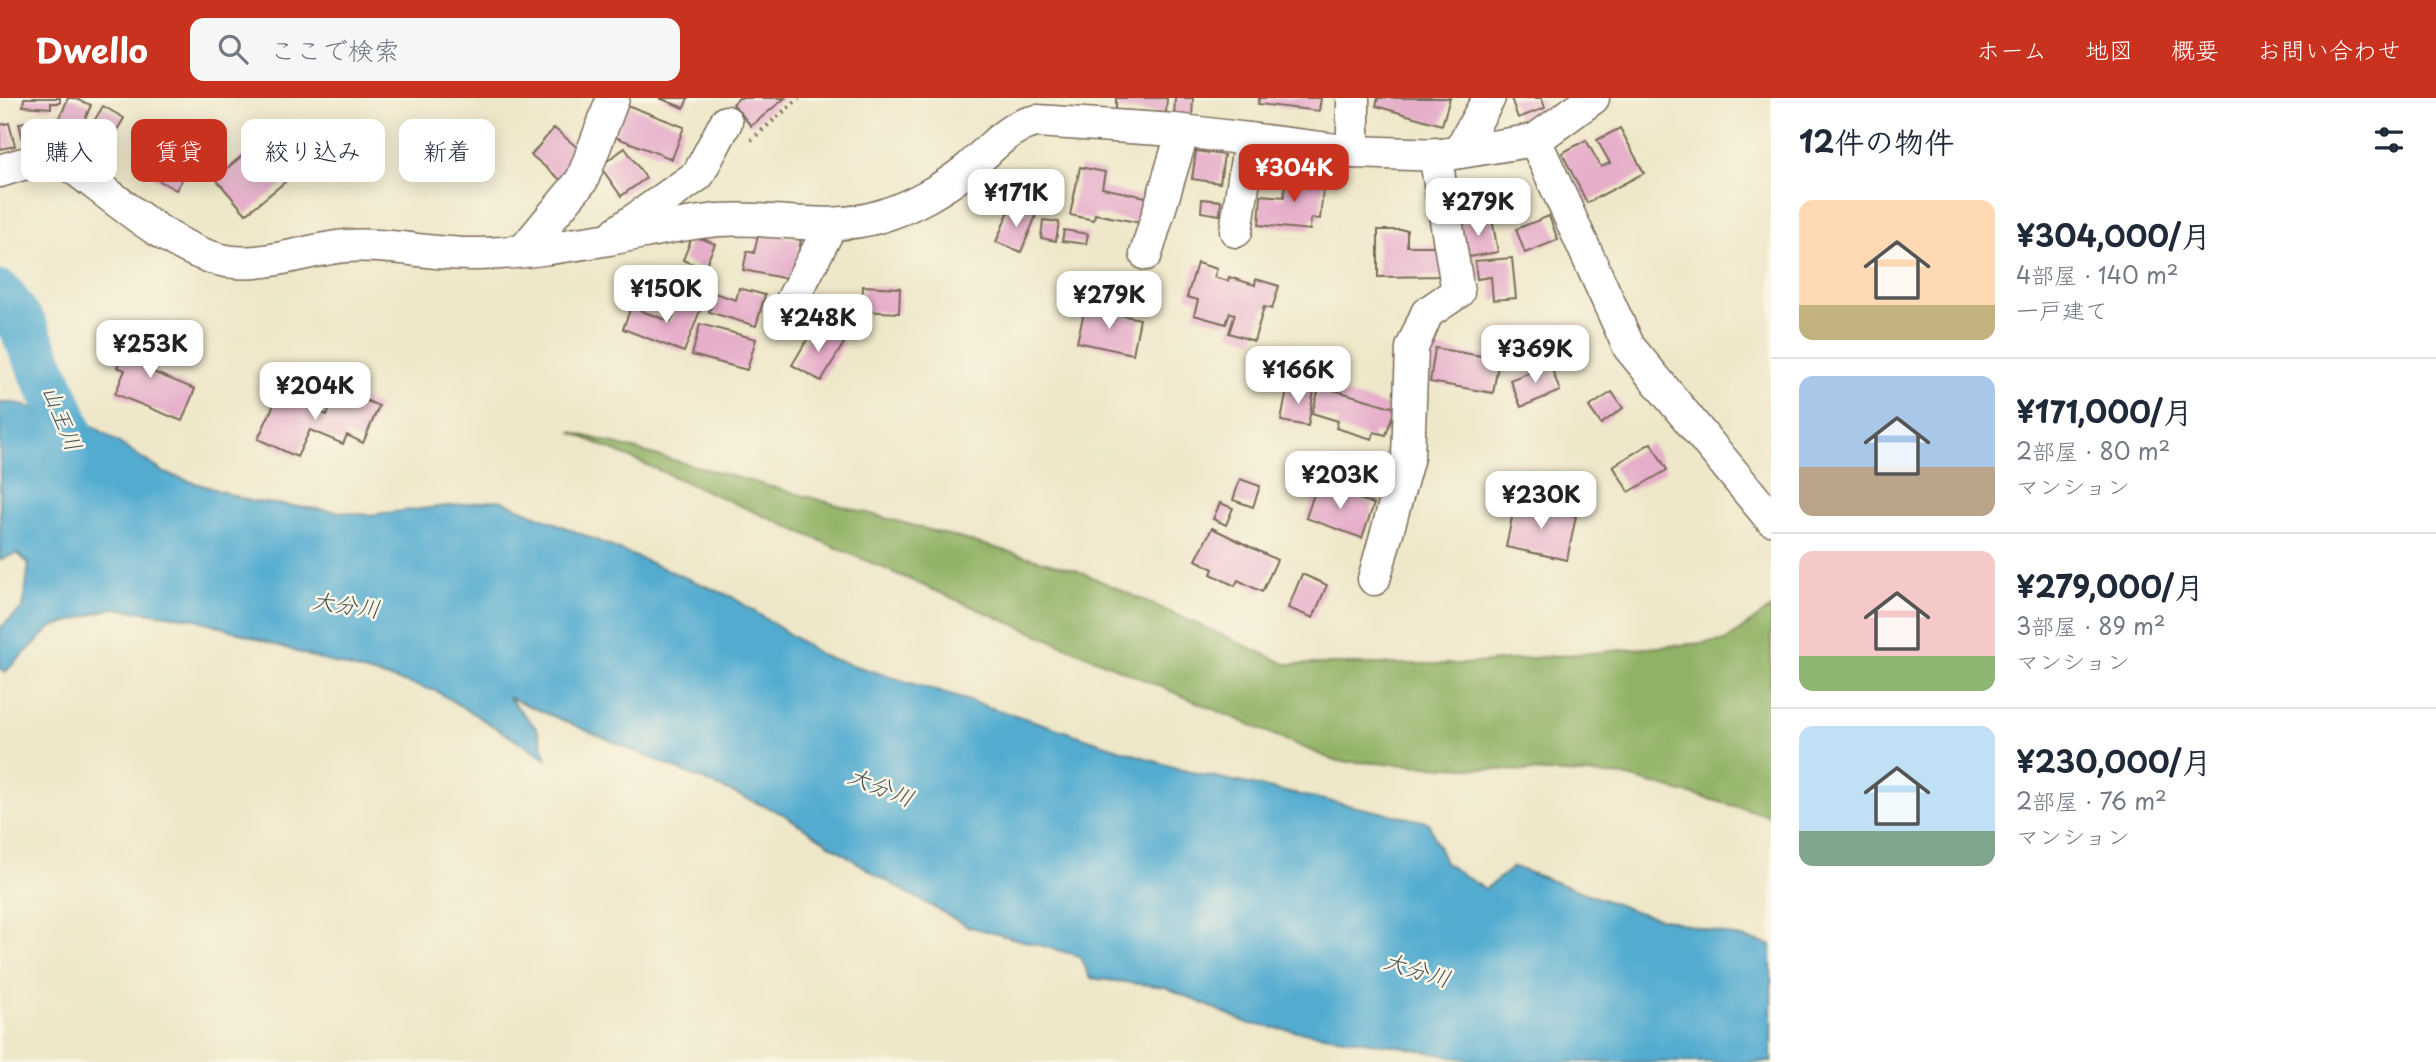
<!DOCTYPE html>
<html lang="ja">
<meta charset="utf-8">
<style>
body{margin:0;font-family:"Playpen Sans","Klee One",sans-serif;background:#f6f6f7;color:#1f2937;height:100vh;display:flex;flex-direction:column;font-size:26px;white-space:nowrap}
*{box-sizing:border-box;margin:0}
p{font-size:23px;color:#747a83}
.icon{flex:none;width:38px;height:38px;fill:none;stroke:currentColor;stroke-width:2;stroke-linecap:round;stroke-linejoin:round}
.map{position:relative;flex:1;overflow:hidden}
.panel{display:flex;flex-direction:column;background:#fff;width:665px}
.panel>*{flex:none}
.guide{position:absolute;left:21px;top:21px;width:665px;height:63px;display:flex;gap:14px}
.price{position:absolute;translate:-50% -60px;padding:0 16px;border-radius:14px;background:#fff;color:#222;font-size:23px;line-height:46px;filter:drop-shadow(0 2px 4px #0008)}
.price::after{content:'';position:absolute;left:50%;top:42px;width:21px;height:16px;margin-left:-10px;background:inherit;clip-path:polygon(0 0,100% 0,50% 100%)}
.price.selected{background:#c8321e;color:#fff}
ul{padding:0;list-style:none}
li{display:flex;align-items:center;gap:21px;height:175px;padding:0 28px}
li+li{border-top:2px solid #e0e1e3}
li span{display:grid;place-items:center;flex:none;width:196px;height:140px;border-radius:14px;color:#555}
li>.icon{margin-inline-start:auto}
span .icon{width:84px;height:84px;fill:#fffc;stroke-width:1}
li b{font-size:30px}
h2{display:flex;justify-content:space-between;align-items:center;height:84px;padding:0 28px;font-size:30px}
.pill{padding:0 24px;border-radius:14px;background:#fff;box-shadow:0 4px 18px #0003;font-size:24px;line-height:63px}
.pill.selected{background:#c8321e;color:#fff}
header{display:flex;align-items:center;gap:42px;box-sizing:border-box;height:98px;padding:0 35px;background:#c8321e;color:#fff}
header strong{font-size:33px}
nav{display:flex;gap:38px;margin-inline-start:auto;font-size:24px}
.search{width:490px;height:63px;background:#f6f6f7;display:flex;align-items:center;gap:18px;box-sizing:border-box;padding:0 24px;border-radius:14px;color:#747a83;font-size:26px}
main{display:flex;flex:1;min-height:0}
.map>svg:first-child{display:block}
</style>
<header>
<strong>Dwello</strong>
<div class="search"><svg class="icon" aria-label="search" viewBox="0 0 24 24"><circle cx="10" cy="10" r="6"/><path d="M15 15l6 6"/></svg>ここで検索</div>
<nav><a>ホーム</a><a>地図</a><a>概要</a><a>お問い合わせ</a></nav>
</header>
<main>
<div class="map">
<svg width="1771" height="964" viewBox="0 0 1771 964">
<rect width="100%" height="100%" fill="#fcf5e5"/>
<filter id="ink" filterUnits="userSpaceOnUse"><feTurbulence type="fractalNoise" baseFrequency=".0143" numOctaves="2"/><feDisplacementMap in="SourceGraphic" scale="14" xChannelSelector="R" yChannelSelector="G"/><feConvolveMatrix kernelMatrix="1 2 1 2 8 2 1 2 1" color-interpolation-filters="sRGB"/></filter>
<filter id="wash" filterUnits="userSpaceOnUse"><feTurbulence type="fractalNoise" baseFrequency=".00686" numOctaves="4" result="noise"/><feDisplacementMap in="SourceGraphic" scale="28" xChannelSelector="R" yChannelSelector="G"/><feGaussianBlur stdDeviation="1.57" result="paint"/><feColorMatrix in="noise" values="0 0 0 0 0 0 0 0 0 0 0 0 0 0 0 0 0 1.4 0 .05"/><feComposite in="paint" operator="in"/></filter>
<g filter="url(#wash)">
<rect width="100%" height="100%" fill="#eee7c9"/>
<polygon fill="#91b266" stroke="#666e42" stroke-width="2" points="571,334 1076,472 1286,566 1465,566 1725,543 1771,510 1771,718 1624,678 1335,663 952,500"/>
<polygon fill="#52acd0" stroke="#466b77" stroke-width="2" points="0,305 16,305 93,328 165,375 250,403 368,417 500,402 732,499 823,558 1034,623 1182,672 1428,724 1445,765 1485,791 1514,769 1643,816 1771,847 1771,964 1478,964 1404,949 1250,926 1165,889 1090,880 1080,858 967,828 878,778 783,716 508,599 537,631 547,661 436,593 319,561 197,521 113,510 52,529 5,574 0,570 0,530 23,510 29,466 17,455 0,462"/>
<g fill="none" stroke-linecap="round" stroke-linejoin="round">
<polyline stroke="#52acd0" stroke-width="49" points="0,197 23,229 57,304 87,383"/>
</g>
<g id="blocks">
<g fill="#e6aeca">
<polygon points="24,0 60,0 60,5 51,5 51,10 23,8"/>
<polygon points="68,0 74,0 91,7 73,50 51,41"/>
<polygon points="659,0 688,0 684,10"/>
<polygon points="739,0 785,0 751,28 733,6"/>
<polygon points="1116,0 1167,0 1166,15 1116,12"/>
<polygon points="1175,0 1193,0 1192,21 1174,20"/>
<polygon points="1259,0 1321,0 1319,13 1258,6"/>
<polygon points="1378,0 1450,0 1442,27 1376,8"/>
<polygon points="1511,0 1542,0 1545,10 1518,20"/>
<polygon points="627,7 684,29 672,61 615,39"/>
<polygon points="103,8 124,20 104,55 83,42"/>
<polygon points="43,21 47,41 24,46 19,25"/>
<polygon points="178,23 207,39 176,92 153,79 161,63 157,60"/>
<polygon points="9,25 15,48 0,51 0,27"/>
<polygon points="554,30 585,56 562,83 531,57"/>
<polygon points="1620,30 1644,75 1587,105 1562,55 1586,42 1601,69 1610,65 1597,42"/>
<polygon points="272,33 302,70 246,116 215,80"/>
<polygon points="625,50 646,80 621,98 600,68"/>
<polygon points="1196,53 1224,57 1220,85 1192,81"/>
<polygon points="1269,53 1287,55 1283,77 1265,74"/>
<polygon points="1080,69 1105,74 1102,90 1146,99 1141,125 1095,116 1094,122 1070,117"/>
<polygon points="1286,77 1324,81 1320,121 1311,120 1310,132 1259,127 1261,97 1284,99"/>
<polygon points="1022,95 1039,102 1034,115 1017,107"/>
<polygon points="1202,101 1221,103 1220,117 1201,114"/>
<polygon points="1011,108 1036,118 1021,154 996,144"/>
<polygon points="1549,118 1558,142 1525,155 1516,131"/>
<polygon points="1492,121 1498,154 1463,160 1458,126"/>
<polygon points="1043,122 1059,124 1056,143 1041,140"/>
<polygon points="1064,132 1088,136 1086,146 1062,143"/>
<polygon points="1378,132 1407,132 1407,148 1442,148 1442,178 1378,179"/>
<polygon points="759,133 801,142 793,182 743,172 747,153 754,155"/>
<polygon points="693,137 715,146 704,171 683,162"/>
<polygon points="1512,160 1516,200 1493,202 1491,179 1477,181 1475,163"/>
<polygon points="1197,165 1217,171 1214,179 1228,183 1229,179 1255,187 1256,181 1279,188 1272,211 1264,209 1254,243 1229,235 1235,216 1230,215 1226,226 1194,217 1198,202 1187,199"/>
<polygon points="863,188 900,190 899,215 862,213"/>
<polygon points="739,190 765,197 756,228 709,214 714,195 736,202"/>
<polygon points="680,199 702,207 684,254 623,231 631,209 671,224"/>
<polygon points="1085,210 1140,221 1133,256 1077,244"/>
<polygon points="700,226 756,241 747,272 692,257"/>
<polygon points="815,228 844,245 821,283 792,267"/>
<polygon points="133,232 160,243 148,272 195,291 182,323 115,296 125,272 117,269"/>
<polygon points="1435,250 1499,261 1493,295 1430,284"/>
<polygon points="1550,266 1560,293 1521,309 1510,282"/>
<polygon points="1288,287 1314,292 1308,328 1281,323"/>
<polygon points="1320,288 1395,310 1386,337 1374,334 1372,341 1336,330 1338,323 1312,315"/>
<polygon points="281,291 320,308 318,313 327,317 334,301 350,307 354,297 379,308 363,345 347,337 343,346 310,332 297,359 258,341"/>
<polygon points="1612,294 1623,310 1601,326 1589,309"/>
<polygon points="1651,345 1667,372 1629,394 1613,368"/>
<polygon points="1240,381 1260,388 1253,409 1233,402"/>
<polygon points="1317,387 1374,406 1362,440 1306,420"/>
<polygon points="1220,405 1233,410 1226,427 1213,421"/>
<polygon points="1515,405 1576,418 1567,462 1506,449"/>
<polygon points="1212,430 1277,462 1262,494 1238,482 1235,488 1211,476 1213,471 1196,462"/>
<polygon points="1302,476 1327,487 1313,520 1288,510"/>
</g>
</g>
</g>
<g filter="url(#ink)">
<use href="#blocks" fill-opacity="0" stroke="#7a6c5a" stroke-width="2"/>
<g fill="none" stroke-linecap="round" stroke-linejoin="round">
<g stroke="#7a6c5a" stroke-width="35">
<g id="minor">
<polyline points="1353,0 1353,54"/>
<polyline points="1535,42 1629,249 1771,421"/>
<polyline points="1459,54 1489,0"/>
<path d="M0,73C25,65 44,57 70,67C114,99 174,154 226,163C265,170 308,151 346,148C390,145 434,157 478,156C522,155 566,148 609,141C646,134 682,125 719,122C773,118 827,135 881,118C911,109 945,90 969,70C991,51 1007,28 1037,23L1175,32L1353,54L1442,57L1535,42L1593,0"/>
<polyline points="1236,133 1250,41"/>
<polyline points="617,134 698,77 726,24"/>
<polyline points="524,152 582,82 613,0"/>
<polyline points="1146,156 1183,33"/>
<polyline points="789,208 831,127"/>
<polyline points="1374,481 1408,359 1412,250 1427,215 1458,194 1435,56"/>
</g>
</g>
<polyline stroke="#7a6c5a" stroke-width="4.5" stroke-dasharray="2 5" stroke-linecap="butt" points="751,42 799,0"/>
<use href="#minor" stroke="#fff" stroke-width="32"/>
</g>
</g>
<g text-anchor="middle" stroke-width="5" stroke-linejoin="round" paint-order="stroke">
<g font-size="23" font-style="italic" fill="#43585c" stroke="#fcf5e5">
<text transform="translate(62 320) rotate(68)" y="8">山王川</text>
<text transform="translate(346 507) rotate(8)" y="8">大分川</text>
<text transform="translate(881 689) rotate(22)" y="8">大分川</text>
<text transform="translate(1417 872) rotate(17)" y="8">大分川</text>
</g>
</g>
</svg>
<b class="price selected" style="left:1294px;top:106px">¥304K</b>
<b class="price" style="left:1016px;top:131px">¥171K</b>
<b class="price" style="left:1478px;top:140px">¥279K</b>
<b class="price" style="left:666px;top:227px">¥150K</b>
<b class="price" style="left:1109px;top:233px">¥279K</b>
<b class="price" style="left:818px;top:256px">¥248K</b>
<b class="price" style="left:150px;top:282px">¥253K</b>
<b class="price" style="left:1535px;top:287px">¥369K</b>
<b class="price" style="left:1298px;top:308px">¥166K</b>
<b class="price" style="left:315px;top:324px">¥204K</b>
<b class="price" style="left:1340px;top:413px">¥203K</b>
<b class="price" style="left:1541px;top:433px">¥230K</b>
<div class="guide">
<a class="pill">購入</a>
<a class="pill selected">賃貸</a>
<a class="pill">絞り込み</a>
<a class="pill">新着</a>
</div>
</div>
<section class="panel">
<h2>12件の物件<svg class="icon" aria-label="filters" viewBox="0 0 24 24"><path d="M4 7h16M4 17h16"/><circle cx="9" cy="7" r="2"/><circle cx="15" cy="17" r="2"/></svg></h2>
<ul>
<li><span style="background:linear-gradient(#ffd9b3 75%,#c2b280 0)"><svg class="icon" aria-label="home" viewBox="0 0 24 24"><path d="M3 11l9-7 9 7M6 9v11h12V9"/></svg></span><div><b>¥304,000/月</b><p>4部屋 · 140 m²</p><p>一戸建て</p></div></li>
<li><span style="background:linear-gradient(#a9c7e8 65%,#b9a48a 0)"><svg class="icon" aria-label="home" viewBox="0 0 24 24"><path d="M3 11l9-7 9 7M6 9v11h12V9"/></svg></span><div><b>¥171,000/月</b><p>2部屋 · 80 m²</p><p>マンション</p></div></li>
<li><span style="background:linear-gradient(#f6c9c9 75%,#8fb573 0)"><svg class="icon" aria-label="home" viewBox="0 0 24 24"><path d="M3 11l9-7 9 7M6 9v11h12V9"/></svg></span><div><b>¥279,000/月</b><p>3部屋 · 89 m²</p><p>マンション</p></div></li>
<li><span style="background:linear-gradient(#bfe0f5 75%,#7fa58c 0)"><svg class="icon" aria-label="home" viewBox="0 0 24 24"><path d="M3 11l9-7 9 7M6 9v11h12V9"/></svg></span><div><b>¥230,000/月</b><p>2部屋 · 76 m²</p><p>マンション</p></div></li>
</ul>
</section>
</main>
